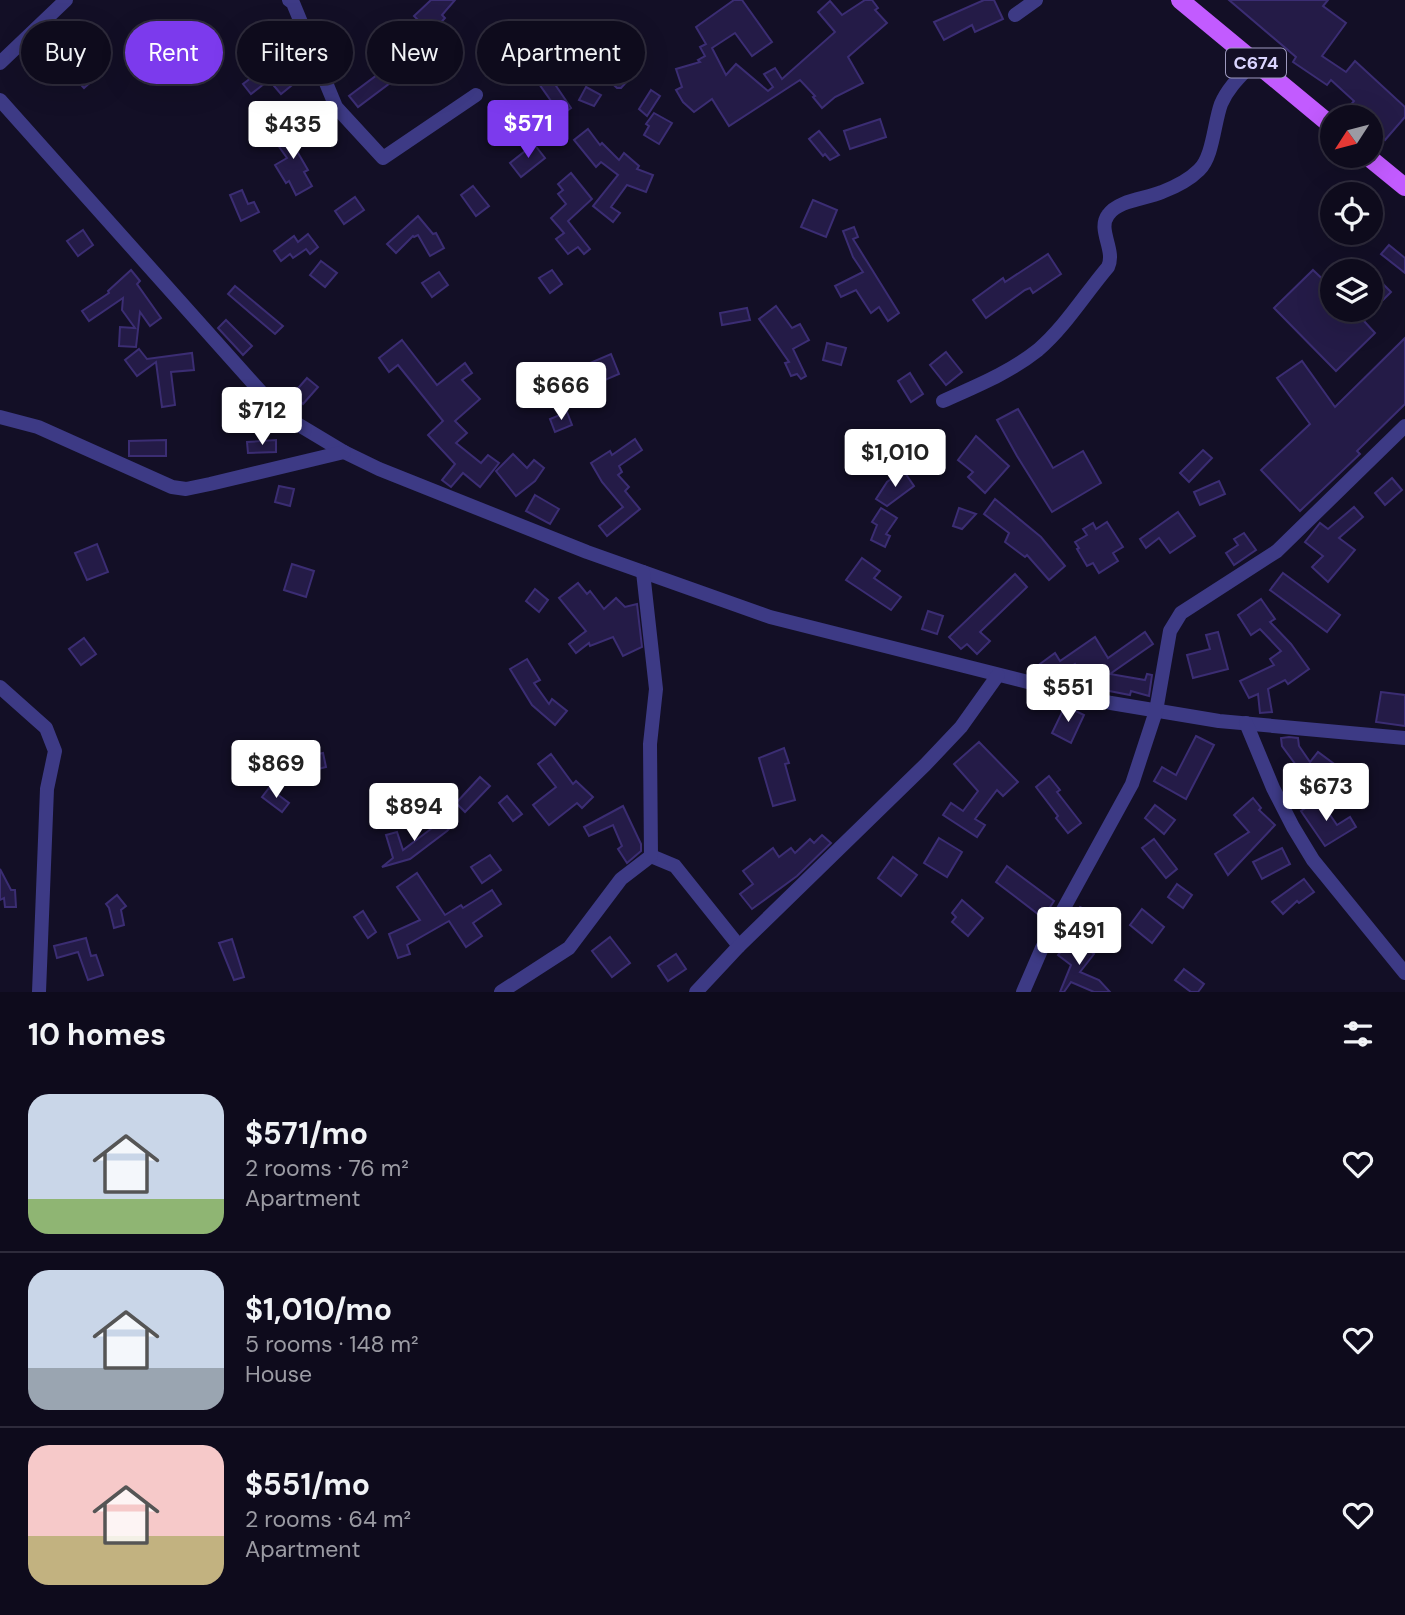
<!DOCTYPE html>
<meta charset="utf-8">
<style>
body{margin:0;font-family:"DM Sans",sans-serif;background:#1c1929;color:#f1f3f6;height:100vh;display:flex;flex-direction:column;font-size:26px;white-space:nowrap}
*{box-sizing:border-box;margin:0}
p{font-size:23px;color:#9b9ba3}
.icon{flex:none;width:38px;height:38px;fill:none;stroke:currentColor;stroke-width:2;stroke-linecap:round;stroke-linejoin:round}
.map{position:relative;height:992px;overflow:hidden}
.sheet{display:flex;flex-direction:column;background:#0e0b1c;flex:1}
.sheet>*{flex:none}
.banner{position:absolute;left:21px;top:21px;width:700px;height:63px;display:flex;gap:14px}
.needle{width:46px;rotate:234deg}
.fabs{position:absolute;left:1320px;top:105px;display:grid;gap:14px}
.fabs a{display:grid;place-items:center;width:63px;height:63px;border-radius:50%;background:#0e0b1c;box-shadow:0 7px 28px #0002,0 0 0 2px #2e2b3b;font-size:35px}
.price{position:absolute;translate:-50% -60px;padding:0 16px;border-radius:7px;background:#fff;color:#222;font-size:23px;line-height:46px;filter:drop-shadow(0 2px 4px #0008)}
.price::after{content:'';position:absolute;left:50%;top:42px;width:21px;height:16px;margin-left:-10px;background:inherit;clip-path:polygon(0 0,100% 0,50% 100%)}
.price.on{background:#7c3aed;color:#fff}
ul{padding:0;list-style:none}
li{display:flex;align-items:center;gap:21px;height:175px;padding:0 28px}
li+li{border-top:2px solid #2e2b3b}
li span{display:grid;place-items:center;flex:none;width:196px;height:140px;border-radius:21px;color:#555}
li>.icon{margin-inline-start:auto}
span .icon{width:84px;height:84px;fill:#fffc;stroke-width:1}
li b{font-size:30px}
h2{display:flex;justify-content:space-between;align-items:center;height:84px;padding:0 28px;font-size:30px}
.chip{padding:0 24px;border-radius:32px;background:#0e0b1c;box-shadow:0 7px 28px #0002,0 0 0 2px #2e2b3b;font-size:24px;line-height:63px}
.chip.on{background:#7c3aed;color:#fff}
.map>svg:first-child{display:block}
</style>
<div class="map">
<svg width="1405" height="992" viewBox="0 0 1405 992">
<rect width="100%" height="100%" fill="#130f26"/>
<g fill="#241b47" stroke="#3b2d73" stroke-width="2">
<polygon points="431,0 455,0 442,15 445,18 431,33 414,16"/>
<polygon points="734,0 742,0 772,42 752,56 735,33 712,48 726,75 736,64 768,91 773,87 764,74 775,68 782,79 835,32 818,12 830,1 842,15 865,0 872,0 878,8 875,10 887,23 848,57 863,83 835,97 822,108 813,97 815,96 800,80 729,126 712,99 694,112 683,102 676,90 682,87 676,69 700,62 698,60 705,56 700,47 706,44 696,27"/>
<polygon points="984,0 994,0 1003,19 975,32 972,25 944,40 934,22"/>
<polygon points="1229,0 1328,0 1323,6 1346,23 1322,56 1346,72 1355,61 1405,107 1405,117 1385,140 1370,127 1370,117 1359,117 1348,108 1354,101 1331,80 1327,85 1293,62 1296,57"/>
<polygon points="551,30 560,41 536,62 527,51"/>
<polygon points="271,54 296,82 281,94 269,80 251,94 243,84 267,66 263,61"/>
<polygon points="79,62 94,79 84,88 69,72"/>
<polygon points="389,66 398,77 358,107 349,96"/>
<polygon points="615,66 629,79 621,88 617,88 605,77"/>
<polygon points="548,74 571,108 561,115 537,81"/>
<polygon points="586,87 601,95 594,106 579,100"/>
<polygon points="651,90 660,96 647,116 639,109"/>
<polygon points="654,113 672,123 659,144 644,135 649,126 646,124"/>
<polygon points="880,119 886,137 850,149 844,131"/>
<polygon points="298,125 307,138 294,146 308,170 304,172 312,186 296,195 289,181 286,183 275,165 287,158 275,141"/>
<polygon points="588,129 600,145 602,143 619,160 624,153 639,166 637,169 653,175 646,192 627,185 611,207 620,213 613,222 593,206 618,175 601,162 596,167 574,140"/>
<polygon points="819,131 839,155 830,160 825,154 823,156 809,139"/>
<polygon points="534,144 545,158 521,177 510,163"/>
<polygon points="571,173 592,199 568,221 590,249 584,254 578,247 568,254 556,239 564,233 551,218 566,204 558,194 563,190 558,184"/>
<polygon points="473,186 489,206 476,216 461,195"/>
<polygon points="242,190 248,204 254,202 259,212 241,221 230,195"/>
<polygon points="355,197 364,210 344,224 335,211"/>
<polygon points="813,200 837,210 826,237 801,227"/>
<polygon points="418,216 433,234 436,233 444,248 430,256 418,235 414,237 413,236 396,253 387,244"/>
<polygon points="854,227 858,237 853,239 899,313 888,321 879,307 871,313 856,290 841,297 835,286 863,272 853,257 843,231"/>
<polygon points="83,230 93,245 78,256 67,241"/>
<polygon points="308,234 318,247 310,254 306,249 293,258 290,254 281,261 274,251 294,236 298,242"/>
<polygon points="1389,245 1405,258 1405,273 1381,254"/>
<polygon points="1048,254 1061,274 1033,293 1030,288 1025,290 986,318 973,300 1003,278 1005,282"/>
<polygon points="321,261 337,273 325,287 310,275"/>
<polygon points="131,270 140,281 137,284 161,318 150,326 140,312 136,347 119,346 120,327 135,328 122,310 123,298 89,321 82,311 109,293 108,291"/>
<polygon points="552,270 562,284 550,293 539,278"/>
<polygon points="1313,270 1332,288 1332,310 1370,310 1370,271 1391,292 1363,320 1375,333 1336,371 1274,308"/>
<polygon points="439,272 448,285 432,297 422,283"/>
<polygon points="235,286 283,326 275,334 228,294"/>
<polygon points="776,306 792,328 800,324 809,340 793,349 806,376 801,379 797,374 791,376 785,363 789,362 759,319"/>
<polygon points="747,308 750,320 722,325 720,313"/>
<polygon points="226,320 252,346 243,355 218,328"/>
<polygon points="1405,338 1405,404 1357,451 1360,454 1300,511 1261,470 1310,424 1277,378 1302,361 1335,407"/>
<polygon points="402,340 437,385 465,363 472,373 462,380 480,399 455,421 467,433 456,443 481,463 488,455 499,463 480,487 463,473 451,487 442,480 455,464 428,435 443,421 398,365 389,372 379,358"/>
<polygon points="827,343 846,348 841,365 823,360"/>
<polygon points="139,349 147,359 192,353 194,370 171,372 175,405 162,407 156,362 137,376 125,360"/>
<polygon points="946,352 962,372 946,385 930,365"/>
<polygon points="611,354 619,374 598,383 590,363"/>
<polygon points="910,373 923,394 911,402 898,381"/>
<polygon points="307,378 318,387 303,404 293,394"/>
<polygon points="1018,409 1053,468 1083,451 1101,483 1052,512 1017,456 997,420"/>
<polygon points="567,412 572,425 555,432 550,419"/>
<polygon points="976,436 1009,466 985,493 968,477 973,472 958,460"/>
<polygon points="635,439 642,450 619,466 622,472 618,475 629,487 625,491 640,509 607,536 599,526 623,507 602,482 591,463 610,451 612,455"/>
<polygon points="166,440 166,456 129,456 129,441"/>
<polygon points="276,440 276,452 248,453 247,442"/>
<polygon points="1203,450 1212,458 1189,482 1180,473"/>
<polygon points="513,454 527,468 534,460 544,468 535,481 516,496 496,471"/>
<polygon points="903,470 914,486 887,506 876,499 887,482"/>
<polygon points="1392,478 1402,490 1385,505 1375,493"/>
<polygon points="1219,481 1225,494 1200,505 1194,492"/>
<polygon points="279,486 294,489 290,506 275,502"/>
<polygon points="535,495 559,509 550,524 526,511"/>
<polygon points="995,499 1041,537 1065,566 1049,580 1027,555 1025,557 1005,542 1009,533 984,514"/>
<polygon points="1354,507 1363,517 1339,538 1355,550 1328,582 1312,567 1323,556 1305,542 1320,523 1328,529"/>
<polygon points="881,508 897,518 886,534 890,536 885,547 871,540 877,525 872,522"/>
<polygon points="959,508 976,514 962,529 953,526"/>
<polygon points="1178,512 1195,536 1170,553 1159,538 1146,548 1140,539"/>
<polygon points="1107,522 1123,547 1113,553 1118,561 1099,573 1093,563 1087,566 1077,549 1079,548 1075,542 1087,535 1083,529 1093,523 1096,529"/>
<polygon points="1244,533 1256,550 1234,565 1226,553 1238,545 1234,539"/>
<polygon points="97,544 108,572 87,580 75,553"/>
<polygon points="862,558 880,571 874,578 901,597 891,610 846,580"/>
<polygon points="292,564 314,571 306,597 284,590"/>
<polygon points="1283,573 1340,615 1327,632 1270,590"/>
<polygon points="1015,574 1027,587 980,632 990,641 977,654 967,644 961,649 949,637"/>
<polygon points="578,583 587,594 590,591 604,609 616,598 625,607 637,604 642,647 623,656 613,637 590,646 589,643 576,653 569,644 586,631 559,598"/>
<polygon points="535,589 548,600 539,612 526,601"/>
<polygon points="1261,599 1275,619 1270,622 1291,644 1309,669 1288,684 1285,680 1268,689 1272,712 1260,713 1258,694 1249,698 1240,681 1274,665 1270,659 1281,651 1260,629 1251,635 1238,615"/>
<polygon points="928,611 943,616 937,634 922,629"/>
<polygon points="1145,632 1153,644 1110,674 1145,680 1147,674 1152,675 1149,696 1131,691 1130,695 1083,686 1084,677 1075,664 1054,679 1049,677 1040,664 1055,653 1060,661 1095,637 1108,658"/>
<polygon points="1218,632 1228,669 1193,678 1187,655 1210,649 1206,635"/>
<polygon points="84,638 96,654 81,665 69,649"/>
<polygon points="527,659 540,680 534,683 549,704 552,699 567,711 555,725 532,705 510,669"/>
<polygon points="1381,692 1405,695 1405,726 1376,722"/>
<polygon points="1065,706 1084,715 1071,743 1052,733"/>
<polygon points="1196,736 1214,745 1186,799 1154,781 1162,767 1176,775"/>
<polygon points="1289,737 1298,738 1299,746 1310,762 1318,752 1337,766 1329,776 1312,787 1282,746 1281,738"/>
<polygon points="979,742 1018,782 1003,796 997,790 975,819 985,825 977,837 943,815 951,803 963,811 978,791 954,764"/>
<polygon points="784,748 789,763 785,764 795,800 773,806 759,758"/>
<polygon points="307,753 308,756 323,753 326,767 298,774 293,759"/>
<polygon points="551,754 573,784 576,781 593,797 582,808 577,803 549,825 533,805 556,787 538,764"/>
<polygon points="1049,776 1060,790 1057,792 1081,823 1068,833 1056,818 1058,816 1036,787"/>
<polygon points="480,777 490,786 465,812 456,803"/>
<polygon points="269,788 289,803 282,812 262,797"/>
<polygon points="507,796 522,814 513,821 499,803"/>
<polygon points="1253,798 1261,808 1259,810 1275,825 1228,875 1215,854 1249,832 1234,815"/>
<polygon points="1319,799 1337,825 1350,817 1356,827 1325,846 1301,811"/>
<polygon points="1155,805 1175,820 1164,834 1145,818"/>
<polygon points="623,806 641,844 641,851 627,863 618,849 622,846 613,825 589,836 584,827"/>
<polygon points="444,819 451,827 447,831 410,859 382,867 393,858 386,835 397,832 403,850"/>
<polygon points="822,835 831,843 797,876 752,909 740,894 753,884 743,871 773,848 779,857 791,848 795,853 810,839 814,843"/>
<polygon points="939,838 962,852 947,877 924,863"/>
<polygon points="1154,839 1177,869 1166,878 1142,848"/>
<polygon points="1282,848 1290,864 1262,879 1253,862"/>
<polygon points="490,855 501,870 482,883 471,867"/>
<polygon points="893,857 917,875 901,896 878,878"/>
<polygon points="1007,866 1054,901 1043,918 996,882"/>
<polygon points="0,869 11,890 15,890 16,907 5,907 4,898 0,900"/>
<polygon points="417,873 445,915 461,905 463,908 492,890 501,904 473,923 482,936 466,947 449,921 407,945 410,954 398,958 389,934 420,920 397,887"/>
<polygon points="1304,879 1314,892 1299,903 1297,901 1283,914 1272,902"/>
<polygon points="1177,884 1192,895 1183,908 1168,897"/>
<polygon points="117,895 126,906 121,910 124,925 114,928 109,908 106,904"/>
<polygon points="962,900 983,918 968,936 952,922 956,917 952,913"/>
<polygon points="1080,907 1119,928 1111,942 1072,921"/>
<polygon points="1142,909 1164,927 1152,943 1130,925"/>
<polygon points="363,911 376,932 368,938 354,917"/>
<polygon points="610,937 630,963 612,977 592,951"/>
<polygon points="1073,937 1094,954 1080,972 1099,980 1110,992 1094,992 1071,982 1064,992 1060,992 1071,965 1058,955"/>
<polygon points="86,938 91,956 96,955 103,975 88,980 78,952 57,958 54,946"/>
<polygon points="232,939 244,977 234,980 219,943"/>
<polygon points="676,954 686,969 668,981 658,966"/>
<polygon points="1184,969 1204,984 1198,992 1191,992 1175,980"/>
</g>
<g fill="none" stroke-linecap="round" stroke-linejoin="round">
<g stroke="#3d3a85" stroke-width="14">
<polyline points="289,0 293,3 336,107 383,158 476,95"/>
<polyline points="1015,15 1036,0"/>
<polyline points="0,63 66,0"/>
<polyline points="0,100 261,392 294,422 344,452 379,469 587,552 770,617 1111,703 1219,721 1405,738"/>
<path d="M943,401C976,386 1009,373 1038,350C1065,327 1085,294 1108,267C1116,250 1097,230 1108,215C1118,200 1146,199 1162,192C1175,187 1189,180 1199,170C1213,157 1214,123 1221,104C1228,87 1242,75 1254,62"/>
<polyline points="0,417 38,427 172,487 186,489 210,484 344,452"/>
<polyline points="0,687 46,728 55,751 47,789 39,992"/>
<polyline points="1246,723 1273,788 1293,827 1313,860 1405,973"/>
<polyline points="651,856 675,866 739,946"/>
<polyline points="501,992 569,948 621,879 651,856 650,744 656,689 643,572"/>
<polyline points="696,992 739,946 925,765 961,727 998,675"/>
<polyline points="1023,992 1042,948 1132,784 1156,711 1170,631 1181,613 1277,551 1405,426"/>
</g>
<g stroke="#c25bff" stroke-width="18">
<polyline points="1180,0 1332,126"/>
<polyline points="1367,156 1405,187"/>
</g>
</g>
<g text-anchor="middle" stroke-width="5" stroke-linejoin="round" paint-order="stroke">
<rect fill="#130f26" stroke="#9e99be" stroke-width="2" x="1226" y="48.5" width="60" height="29" rx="5"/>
<g font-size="18" font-weight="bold" fill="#d9d4ff">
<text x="1256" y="69">C674</text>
</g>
</g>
</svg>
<div class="fabs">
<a><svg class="needle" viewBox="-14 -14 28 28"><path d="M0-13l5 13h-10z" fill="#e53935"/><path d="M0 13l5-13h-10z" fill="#9b9ba3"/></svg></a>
<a><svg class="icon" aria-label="locate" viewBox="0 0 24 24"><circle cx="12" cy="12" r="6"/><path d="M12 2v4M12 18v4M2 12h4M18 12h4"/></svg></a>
<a><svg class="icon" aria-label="layers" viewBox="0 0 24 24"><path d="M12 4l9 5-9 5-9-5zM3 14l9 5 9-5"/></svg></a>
</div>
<b class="price on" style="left:528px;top:160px">$571</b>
<b class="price" style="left:293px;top:161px">$435</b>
<b class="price" style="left:561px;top:422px">$666</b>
<b class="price" style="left:262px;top:447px">$712</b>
<b class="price" style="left:895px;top:489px">$1,010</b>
<b class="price" style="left:1068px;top:724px">$551</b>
<b class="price" style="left:276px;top:800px">$869</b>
<b class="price" style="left:1326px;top:823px">$673</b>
<b class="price" style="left:414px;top:843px">$894</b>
<b class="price" style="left:1079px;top:967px">$491</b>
<div class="banner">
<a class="chip">Buy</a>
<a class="chip on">Rent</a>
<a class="chip">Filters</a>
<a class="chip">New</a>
<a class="chip">Apartment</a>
</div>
</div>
<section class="sheet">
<h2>10 homes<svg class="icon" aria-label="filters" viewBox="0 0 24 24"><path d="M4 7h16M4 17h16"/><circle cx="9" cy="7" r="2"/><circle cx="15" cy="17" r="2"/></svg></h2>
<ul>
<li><span style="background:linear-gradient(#c9d6e8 75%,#8fb573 0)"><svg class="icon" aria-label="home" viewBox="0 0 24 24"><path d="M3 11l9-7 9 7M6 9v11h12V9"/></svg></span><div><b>$571/mo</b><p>2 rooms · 76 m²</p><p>Apartment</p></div><svg class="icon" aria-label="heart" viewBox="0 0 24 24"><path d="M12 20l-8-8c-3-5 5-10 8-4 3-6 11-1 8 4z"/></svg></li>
<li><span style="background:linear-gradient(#c9d6e8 70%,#9aa5b1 0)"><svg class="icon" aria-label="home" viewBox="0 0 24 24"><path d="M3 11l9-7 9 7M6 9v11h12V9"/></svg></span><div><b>$1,010/mo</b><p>5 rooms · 148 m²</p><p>House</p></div><svg class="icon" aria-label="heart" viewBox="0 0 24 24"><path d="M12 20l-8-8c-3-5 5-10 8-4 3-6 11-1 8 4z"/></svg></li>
<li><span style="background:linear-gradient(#f6c9c9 65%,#c2b280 0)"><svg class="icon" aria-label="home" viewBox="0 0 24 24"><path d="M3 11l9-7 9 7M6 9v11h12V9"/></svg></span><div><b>$551/mo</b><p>2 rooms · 64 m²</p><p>Apartment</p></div><svg class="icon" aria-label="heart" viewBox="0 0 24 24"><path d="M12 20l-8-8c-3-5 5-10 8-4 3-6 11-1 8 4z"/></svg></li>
</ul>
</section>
